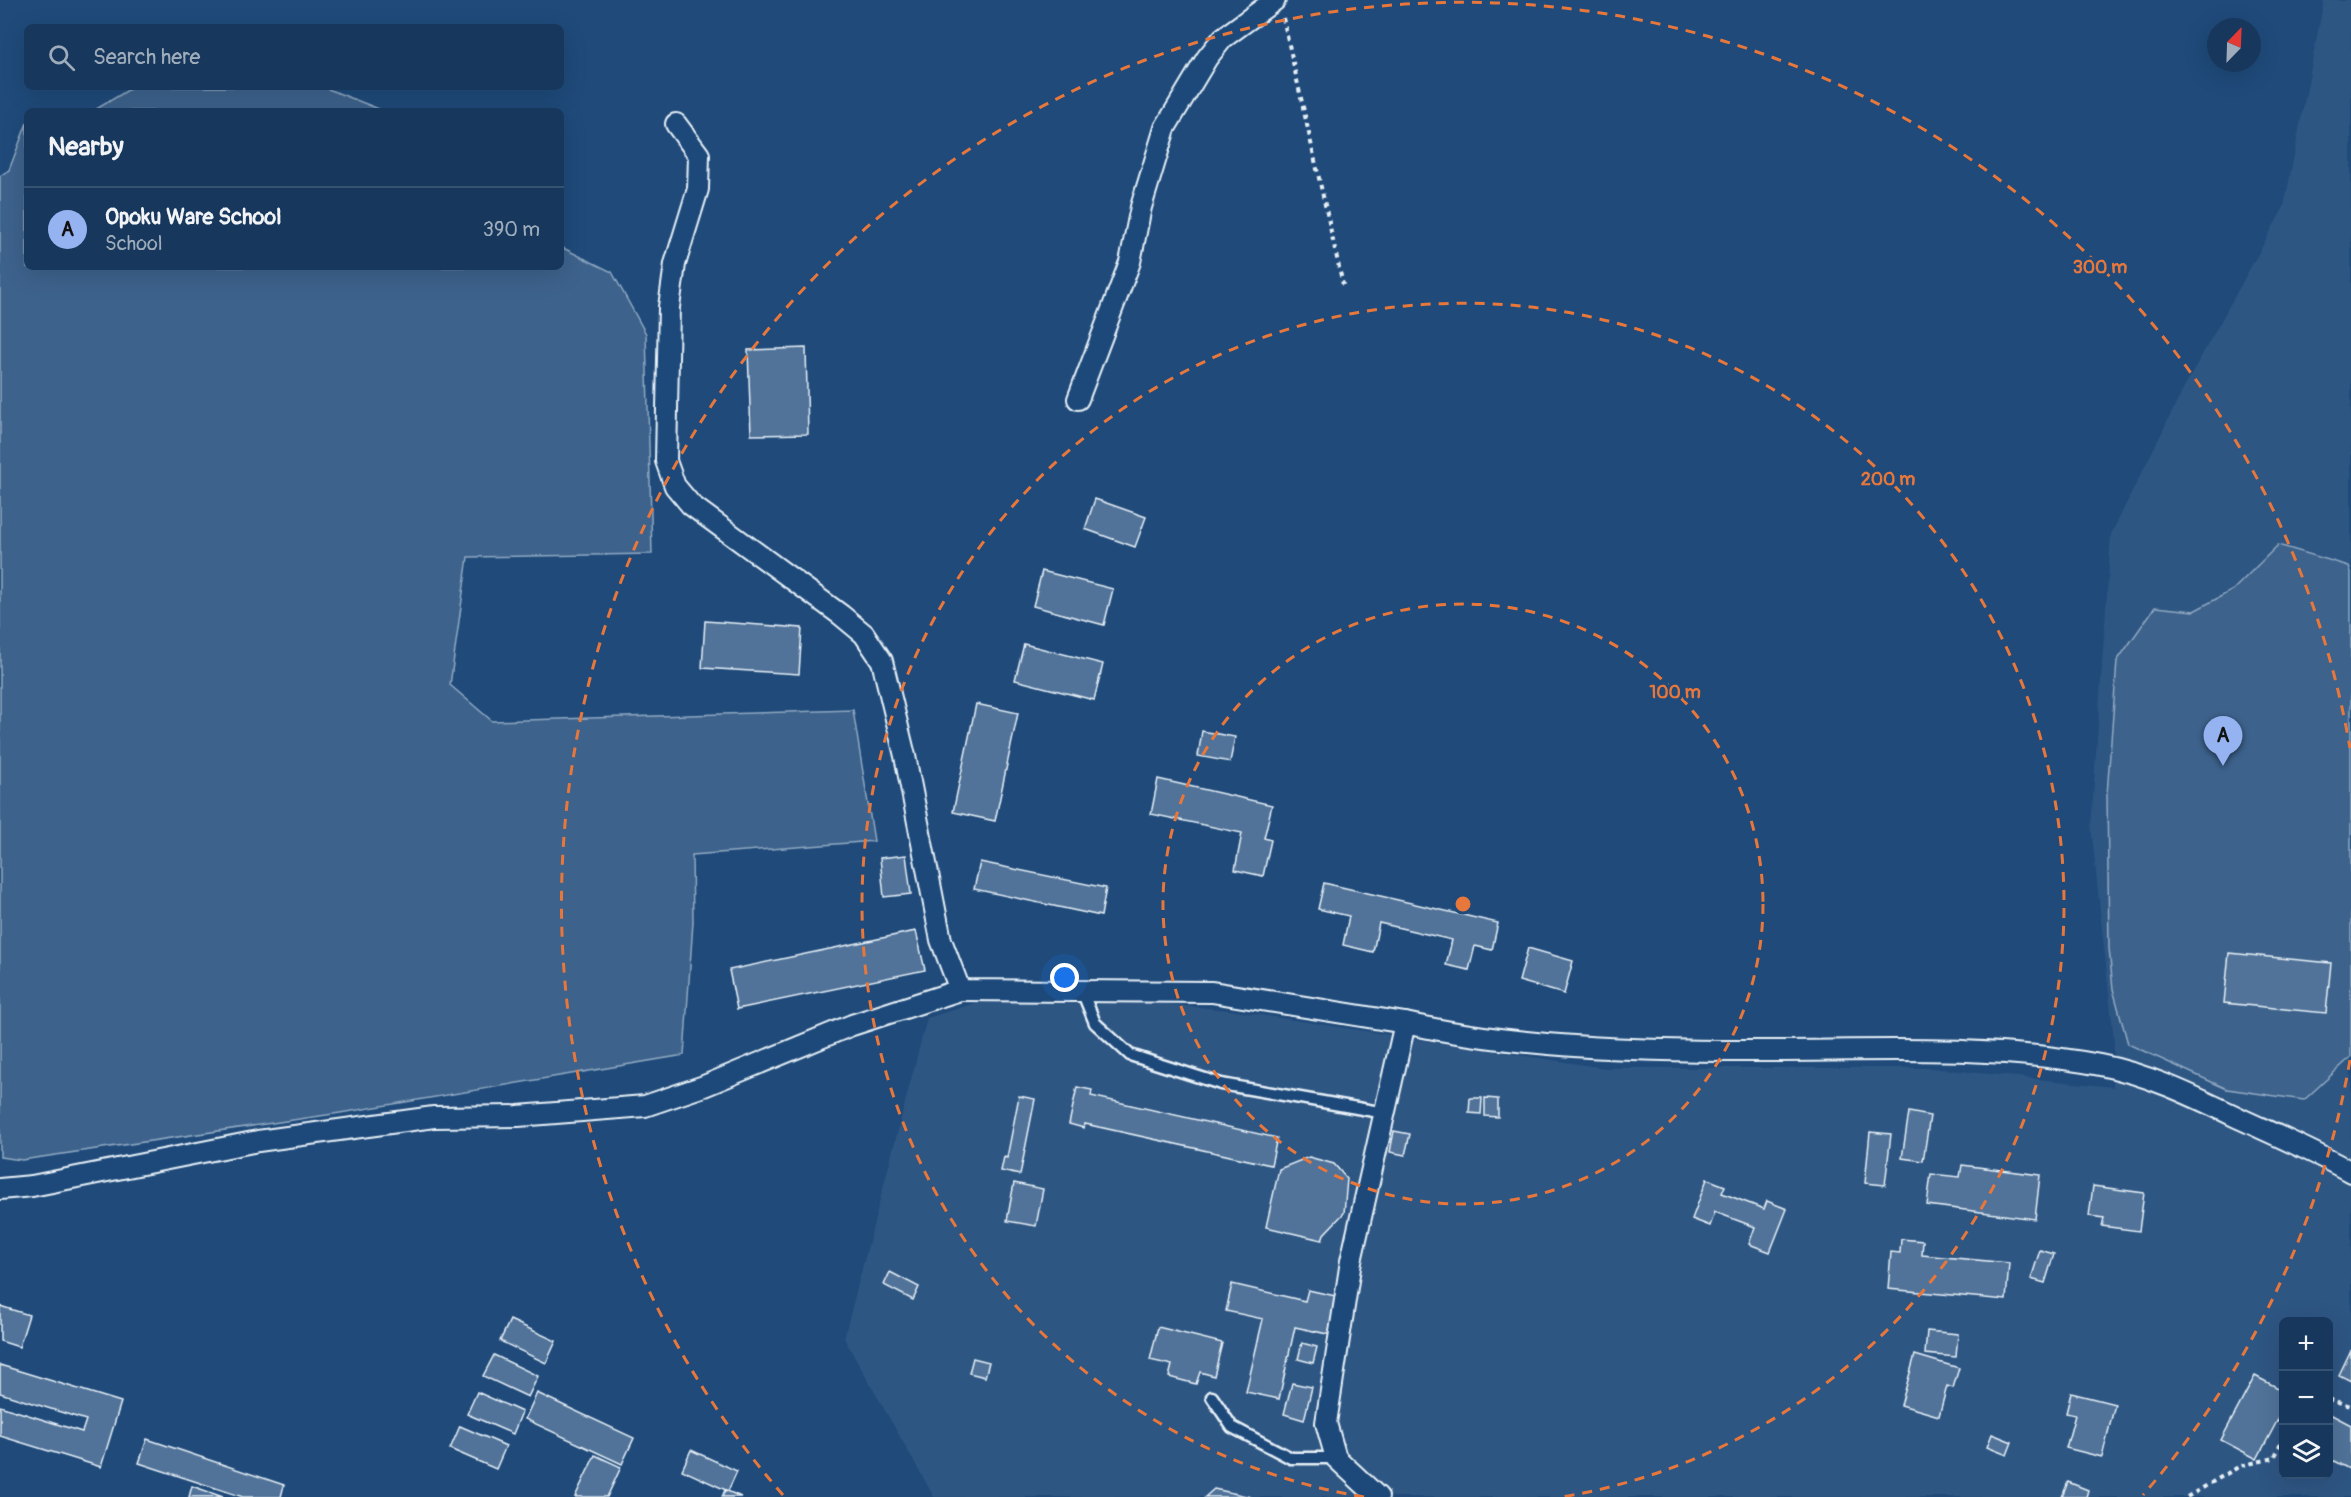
<!DOCTYPE html>
<meta charset="utf-8">
<style>
body{margin:0;font-family:Pangolin,sans-serif;background:#203f62;color:#f1f3f6}
.controls{position:absolute;right:18px;bottom:18px;display:grid;overflow:hidden;border-radius:9px;box-shadow:0 6px 24px #0002}
.controls button{width:54px;height:54px;display:grid;place-items:center;padding:0;border:0;border-bottom:2px solid #365272;background:#17385c;color:#f1f3f6;font:30px sans-serif}
.compass{position:absolute;left:2207px;top:18px;width:54px;height:54px;border-radius:50%;background:#17385c;box-shadow:0 6px 24px #0002;rotate:23deg}
.you{position:absolute;left:1065px;top:978px;width:21px;height:21px;margin:-15px;border:4px solid #fff;border-radius:50%;background:#1a73e8;box-shadow:0 0 0 9px #1a73e833}
.badge{display:grid;place-items:center;width:39px;height:39px;border-radius:50%;background:#95b2f1;color:#111;font-size:20px;font-weight:700}
.pin{position:absolute;translate:-50% -50px;filter:drop-shadow(0 2px 3px #0008)}
.pin::after{content:'';position:absolute;top:32px;width:21px;height:18px;background:inherit;clip-path:polygon(0 0,100% 0,50% 100%)}
.list{margin:0;padding:0;list-style:none}
h2{display:flex;justify-content:space-between;align-items:center;height:78px;margin:0;padding:0 24px;font-size:26px}
h2 small{font-size:20px;font-weight:400;color:#9eacbb}
.list li{display:grid;grid-template-columns:39px 1fr auto;gap:18px;align-items:center;box-sizing:border-box;height:84px;padding:0 24px;border-top:2px solid #365272}
.list b{display:block;font-size:22px;white-space:nowrap}
.list p{margin:0;font-size:20px;white-space:nowrap;color:#9eacbb}
.list em{font-size:20px;font-style:normal;color:#9eacbb}
.icon{flex:none;width:33px;height:33px;fill:none;stroke:currentColor;stroke-width:2;stroke-linecap:round;stroke-linejoin:round}
.map{position:relative;flex:none;width:2351px;height:1497px;overflow:hidden}
.search{position:absolute;background:#17385c;box-shadow:0 6px 24px #0002;left:24px;top:24px;width:540px;height:66px;display:flex;align-items:center;gap:15px;box-sizing:border-box;padding:0 21px;border-radius:9px;color:#9eacbb;font-size:22px}
.panel{position:absolute;background:#17385c;box-shadow:0 6px 24px #0002;left:24px;top:108px;width:540px;height:162px;border-radius:9px}
.map>svg:first-child{display:block}
.built{fill:#2e5683;fill-rule:evenodd}
.green{fill:#3c628c;stroke:#92aac2;stroke-width:1.5}
.building{fill:#517399;stroke:#e8f1f8;stroke-width:1.5}
.lines{fill:none;stroke-linecap:round;stroke-linejoin:round}
.service-casing{stroke:#e8f1f8;stroke-width:15}
.minor-casing{stroke:#e8f1f8;stroke-width:24}
.path{stroke:#e8f1f8;stroke-width:4;stroke-dasharray:4.5 4.5;stroke-linecap:butt}
.service{stroke:#1f4a7a;stroke-width:10}
.minor{stroke:#1f4a7a;stroke-width:20}
.ring{fill:none;stroke:#e8773b;stroke-width:3;stroke-dasharray:10 8}
.centre{fill:#e8773b;stroke:#1f4a7a;stroke-width:3}
.ring-label{font-size:18px;text-anchor:middle;font-weight:bold;fill:#e8773b;stroke:#1f4a7a;stroke-width:6;stroke-linejoin:round;paint-order:stroke}
</style>
<div class="map">
<svg width="2351" height="1497" viewBox="0 0 2351 1497">
<rect width="100%" height="100%" fill="#1f4a7a"/>
<filter id="ink" filterUnits="userSpaceOnUse"><feTurbulence type="fractalNoise" baseFrequency=".0167" numOctaves="2"/><feDisplacementMap in="SourceGraphic" scale="12" xChannelSelector="R" yChannelSelector="G"/><feConvolveMatrix kernelMatrix="1 2 1 2 8 2 1 2 1" color-interpolation-filters="sRGB"/></filter>
<g filter="url(#ink)">
<!-- built -->
<path class="built" d="M2324 0H2351V1497H934L844 1338 927 1018 1018 990 1229 1010 1604 1068H1931L2113 1087 2114 1041 2091 826 2111 534 2187 382 2284 207ZM2284 1322H2328V1474H2284Z"/>
<!-- green -->
<g class="green">
<path d="M133 87H323L384 111H93Z"/>
<path d="M27 123V267H561V247L612 272 646 334 652 554 468 557 450 685 492 721 853 710 874 841 692 855 693 922 684 1055 340 1113 22 1160 0 1157V176L9 170Z"/>
<path d="M2278 545 2349 566 2351 572V1057L2304 1100 2227 1089 2128 1044 2113 989 2109 948 2107 794 2117 661 2155 607 2194 611 2233 590Z"/>
</g>
<!-- building -->
<g class="building">
<path d="M806 348 808 434 751 435 748 350Z"/>
<path d="M1095 499 1146 517 1135 547 1085 529Z"/>
<path d="M1042 571 1113 589 1104 625 1033 606Z"/>
<path d="M705 621 802 628 799 674 702 668Z"/>
<path d="M1024 644 1103 664 1094 700 1015 680Z"/>
<path d="M976 704 1018 713 995 821 953 812Z"/>
<path d="M1202 731 1235 737 1230 762 1198 756Z"/>
<path d="M1158 779 1272 805 1264 838 1271 840 1263 876 1235 870 1242 833 1151 814Z"/>
<path d="M906 855 911 894 884 897 880 858Z"/>
<path d="M980 862 1106 888 1101 916 974 889Z"/>
<path d="M1324 883 1498 923 1492 950 1475 946 1469 970 1446 965 1452 940 1379 923 1373 952 1343 945 1349 916 1318 909Z"/>
<path d="M916 931 925 970 737 1009 729 970Z"/>
<path d="M1528 948 1573 961 1564 994 1519 981Z"/>
<path d="M2229 953 2331 963 2326 1013 2224 1003Z"/>
<path d="M1077 1087 1092 1090 1091 1096 1277 1138 1271 1165 1085 1124 1084 1128 1069 1124Z"/>
<path d="M1019 1096 1035 1099 1020 1175 1001 1171 1004 1157 1007 1158Z"/>
<path d="M1470 1098H1482L1481 1114 1469 1113Z"/>
<path d="M1485 1098 1498 1099V1117L1485 1116Z"/>
<path d="M1909 1112 1930 1116 1923 1161 1902 1158Z"/>
<path d="M1394 1131 1410 1134 1405 1155 1390 1152Z"/>
<path d="M1870 1132 1891 1134 1885 1185 1865 1183Z"/>
<path d="M1309 1157 1334 1164 1347 1179 1344 1213 1324 1234 1322 1240 1266 1227 1279 1169Z"/>
<path d="M1962 1165 2040 1175 2035 1219 1927 1205 1931 1174 1960 1177Z"/>
<path d="M1707 1179 1725 1186 1722 1193 1764 1209 1767 1201 1787 1209 1770 1252 1749 1244 1755 1227 1715 1212 1710 1226 1692 1219Z"/>
<path d="M1014 1183 1043 1189 1036 1226 1007 1221Z"/>
<path d="M2093 1186 2144 1193 2139 1231 2102 1226 2104 1218 2089 1216Z"/>
<path d="M1901 1239 1923 1241 1922 1255 2009 1263 2006 1300 1888 1289 1891 1252 1900 1253Z"/>
<path d="M2040 1250 2054 1254 2045 1283 2031 1279Z"/>
<path d="M890 1272 919 1287 913 1300 884 1285Z"/>
<path d="M1232 1284 1305 1301 1308 1290 1340 1297 1332 1335 1295 1327 1279 1399 1246 1392 1263 1319 1226 1311Z"/>
<path d="M0 1306 29 1315 19 1347 0 1341Z"/>
<path d="M510 1320 556 1341 546 1363 500 1341Z"/>
<path d="M1158 1327 1222 1343 1214 1376 1200 1372 1196 1384 1169 1377 1172 1365 1150 1360Z"/>
<path d="M1927 1331 1958 1334 1956 1357 1925 1354Z"/>
<path d="M1302 1343 1317 1347 1313 1363 1298 1359Z"/>
<path d="M2351 1350V1381L2339 1375Z"/>
<path d="M494 1355 538 1376 528 1397 483 1376Z"/>
<path d="M1915 1355 1959 1368 1953 1388 1947 1386 1939 1416 1901 1405Z"/>
<path d="M973 1358 989 1362 985 1377 969 1373Z"/>
<path d="M0 1365 121 1402 101 1467 0 1436V1406L82 1432 86 1420 0 1393Z"/>
<path d="M2255 1376 2284 1391V1408L2257 1459 2221 1440Z"/>
<path d="M1292 1383 1312 1387 1304 1420 1284 1414Z"/>
<path d="M477 1392 522 1412 513 1434 467 1414Z"/>
<path d="M537 1393 634 1438 622 1464 525 1419Z"/>
<path d="M2071 1393 2115 1404 2102 1457 2066 1448 2075 1415 2066 1413Z"/>
<path d="M2328 1413 2351 1425V1470L2328 1458Z"/>
<path d="M460 1426 506 1446 496 1469 450 1449Z"/>
<path d="M1992 1434 2012 1442 2007 1455 1987 1447Z"/>
<path d="M147 1439 284 1485 281 1497H243L139 1463Z"/>
<path d="M691 1450 737 1471 728 1491 682 1470Z"/>
<path d="M595 1455 621 1467 607 1497H575Z"/>
<path d="M2068 1482 2088 1490 2086 1497H2062Z"/>
<path d="M192 1486 223 1497H189Z"/>
<path d="M1214 1489 1251 1497H1205Z"/>
<path d="M725 1490 741 1497H722Z"/>
</g>
<g class="lines">
<defs>
<g id="service">
<path d="M1082 991 1095 1023 1130 1055 1221 1084 1385 1113"/>
<path d="M1212 1397 1232 1427 1291 1458H1336"/>
</g>
<g id="minor">
<path d="M676 124 699 155 698 189 675 264 669 307 666 461 675 486 691 505 841 615 864 634 882 661 905 756 941 940 960 990 1212 992 1405 1023"/>
<path d="M1078 399 1130 262 1141 207 1165 128 1207 58 1223 38 1275 0"/>
<path d="M0 1189 32 1186 258 1141 434 1117 518 1116 645 1106 704 1086 852 1025 960 990"/>
<path d="M1378 1497 1336 1458 1326 1423 1351 1261 1405 1023C1512 1047 1635 1051 1745 1051 1863 1052 1983 1043 2100 1065 2151 1075 2195 1097 2241 1119 2278 1136 2315 1152 2351 1172"/>
</g>
</defs>
<!-- service casing -->
<use href="#service" class="service-casing"/>
<!-- minor casing -->
<use href="#minor" class="minor-casing"/>
<!-- path -->
<g class="path">
<path d="M1283 18 1343 285"/>
<path d="M2328 1399 2351 1406"/>
<path d="M2187 1497 2240 1466 2274 1458 2284 1437"/>
</g>
<!-- service -->
<use href="#service" class="service"/>
<!-- minor -->
<use href="#minor" class="minor"/>
</g>
</g>
<!-- distance rings -->
<g class="ring">
<circle cx="1463" cy="904" r="300"/>
<path d="M1364 1497A601 601 0 1 1 1562 1497"/>
<path d="M2350 1060A901 901 0 0 1 2143 1495M783 1495A901 901 0 1 1 2350 748"/>
</g>
<circle cx="1463" cy="904" r="9" class="centre"/>
<g class="ring-label">
<text x="2100" y="273">300 m</text>
<text x="1888" y="485">200 m</text>
<text x="1675" y="698">100 m</text>
</g>
</svg>
<div class="controls">
<button>+</button>
<button>−</button>
<button><svg class="icon" aria-label="layers" viewBox="0 0 24 24"><path d="M12 4l9 5-9 5-9-5zM3 14l9 5 9-5"/></svg></button>
</div>
<svg class="compass" viewBox="-18 -18 36 36"><path d="M0-13l5 13h-10z" fill="#e53935"/><path d="M0 13l5-13h-10z" fill="#9eacbb"/></svg>
<div class="you"></div>
<div class="pin badge" style="left:2223px;top:766px">A</div>
<div class="search"><svg class="icon" aria-label="search" viewBox="0 0 24 24"><circle cx="10" cy="10" r="6"/><path d="M15 15l6 6"/></svg>Search here</div>
<section class="panel">
<h2>Nearby<small></small></h2>
<ul class="list">
<li><span class="badge">A</span><div><b>Opoku Ware School</b><p>School</p></div><em>390 m</em></li>
</ul>
</section>
</div>
